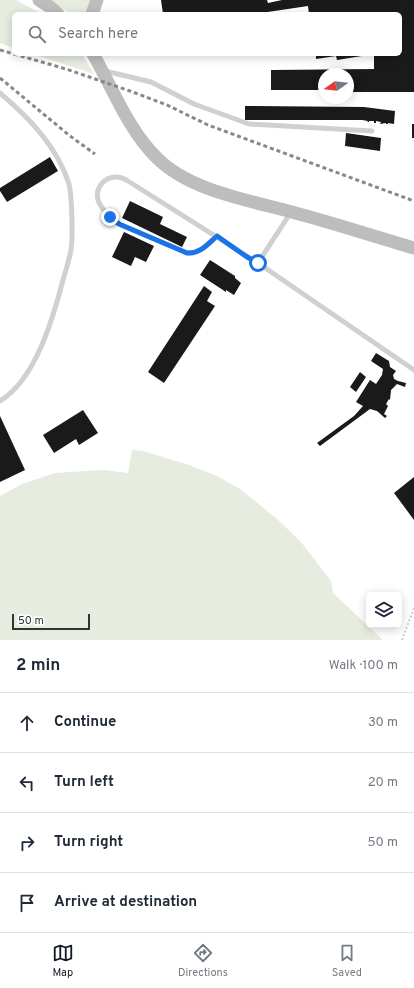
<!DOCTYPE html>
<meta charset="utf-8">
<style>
body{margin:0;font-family:Overpass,sans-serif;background:#f2f2f3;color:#1f2937}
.controls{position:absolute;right:12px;bottom:12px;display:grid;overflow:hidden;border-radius:6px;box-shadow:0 2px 10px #0003}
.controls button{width:36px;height:36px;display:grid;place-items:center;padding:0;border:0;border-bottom:1px solid #e0e1e3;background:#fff;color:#1f2937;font:20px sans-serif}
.compass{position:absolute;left:318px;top:68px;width:36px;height:36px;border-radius:50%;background:#fff;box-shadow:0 2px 10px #0003;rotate:255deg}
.scale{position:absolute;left:12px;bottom:10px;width:78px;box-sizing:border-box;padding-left:4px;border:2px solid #333;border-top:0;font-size:11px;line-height:14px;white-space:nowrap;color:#333;-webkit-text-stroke:3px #fff;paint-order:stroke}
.stop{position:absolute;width:12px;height:12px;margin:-9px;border:3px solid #1a73e8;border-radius:50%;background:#fff}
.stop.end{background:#1a73e8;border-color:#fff;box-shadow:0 1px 4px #0008}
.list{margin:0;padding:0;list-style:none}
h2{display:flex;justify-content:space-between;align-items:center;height:52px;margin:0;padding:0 16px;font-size:17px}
h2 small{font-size:13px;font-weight:400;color:#747a83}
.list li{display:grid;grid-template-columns:26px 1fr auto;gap:12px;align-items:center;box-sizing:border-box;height:60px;padding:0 16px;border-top:1px solid #e0e1e3}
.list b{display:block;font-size:15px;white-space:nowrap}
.list em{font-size:13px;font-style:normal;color:#747a83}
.icon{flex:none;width:22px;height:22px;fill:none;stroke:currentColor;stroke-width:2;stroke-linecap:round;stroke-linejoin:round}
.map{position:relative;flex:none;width:414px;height:640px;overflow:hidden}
.search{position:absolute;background:#fff;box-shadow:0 2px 10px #0003;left:12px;right:12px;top:12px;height:44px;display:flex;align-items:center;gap:10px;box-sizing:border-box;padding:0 14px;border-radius:6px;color:#747a83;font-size:15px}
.sheet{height:292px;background:#fff}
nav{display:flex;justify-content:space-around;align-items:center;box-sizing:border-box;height:56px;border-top:1px solid #e0e1e3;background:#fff;font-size:11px;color:#747a83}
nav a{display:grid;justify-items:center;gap:2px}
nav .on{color:#111827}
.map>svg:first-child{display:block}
.green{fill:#e6ecdf}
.building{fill:#1a1a1a}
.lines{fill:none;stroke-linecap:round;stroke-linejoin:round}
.path{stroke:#cdcdcd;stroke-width:2;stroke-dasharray:2 2;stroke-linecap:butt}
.lane{stroke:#d0d0d0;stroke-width:5}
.secondary{stroke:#bdbdbd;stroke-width:13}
.rail{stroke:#888;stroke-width:3;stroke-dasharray:4 3;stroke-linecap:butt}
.route{stroke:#1a73e8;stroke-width:5}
</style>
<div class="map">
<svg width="414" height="640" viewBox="0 0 414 640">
<rect width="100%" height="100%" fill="#fff"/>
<!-- green -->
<g class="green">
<path d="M0 0H16L42 14H14V48L0 43Z"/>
<path d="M49 0H92L85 14H71Z"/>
<path d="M33 54H82L94 74Z"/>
<path d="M132 450 143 451 189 465 217 476 240 489 276 518 301 542 331 581 333 593 383 640H0V496L22 484 55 473 103 470 128 473Z"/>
</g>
<!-- building -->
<g class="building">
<path d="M161 0H267L268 3 282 0H414V92H348V74H324V90H271V70L374 69V54H400V14H309L308 6 254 14H163Z"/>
<path d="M316 54H368V55L337 60 336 56 316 59Z"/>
<path d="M245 106 364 107 395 111 394 124 388 123V124H386V123L380 124 381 122 376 121V123H374V121H369V122H367L368 121 362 120H245Z"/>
<rect x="412" y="124" width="2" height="14"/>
<path d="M346 133 381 138 380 151 345 146Z"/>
<path d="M50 157 58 171 7 202 0 191V188Z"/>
<path d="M130 201 163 217 160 224 187 237 182 247 122 218Z"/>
<path d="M124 232 154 246 146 262 135 257 131 266 112 257Z"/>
<path d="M210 260 235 276V278L241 283 234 295 226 290V292L200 275Z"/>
<path d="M204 286 212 292 207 301 215 306 164 383 148 372Z"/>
<path d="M376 353 389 361 390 367 396 371 393 375 394 379 398 381 406 383 405 387 397 384 391 390 390 400 389 399 386 404 388 406 384 414 387 416 385 418 377 411 370 409 320 446 317 443 354 416 363 406 356 402 370 380 376 384 382 375 383 369 371 361Z"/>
<path d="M360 372 366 377 356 392 350 387Z"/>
<path d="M83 410 98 433 79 445 76 439 54 453 43 435Z"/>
<path d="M0 416 25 470 0 482Z"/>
<path d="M414 477V520L394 493Z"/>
</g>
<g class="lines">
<!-- path -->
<path class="path" d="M402 640 414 608"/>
<!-- lane -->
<g class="lane">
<path d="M105 71 151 82 194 104 249 124 372 131"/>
<path d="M0 93C29 118 57 146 69 184 72 196 73 237 71 250 69 260 66 270 63 280 53 318 36 379 0 401"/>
<path d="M217 236C208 244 200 254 187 253L119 224C111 218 101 210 98 200 95 188 104 177 116 177 121 177 125 179 128 181L258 263 414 370"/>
<path d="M258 263 291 212"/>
</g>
<!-- secondary -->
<g class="secondary">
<path d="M39 0 50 7 58 14"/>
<path d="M92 14 97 0"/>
<path d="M93 54C112 87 129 131 156 157 189 191 249 200 292 212 333 223 373 236 414 248"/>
</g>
<!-- rail -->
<g class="rail">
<path d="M0 50 14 54"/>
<path d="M14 54 66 69 130 91 167 105 208 125 414 201"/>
<path d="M0 78 70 136 95 154"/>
</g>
</g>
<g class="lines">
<!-- route -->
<path class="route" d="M110 217 119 224 187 253C200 254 208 244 217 236L247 257 258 263"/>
</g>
</svg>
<div class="controls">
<button><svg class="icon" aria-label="layers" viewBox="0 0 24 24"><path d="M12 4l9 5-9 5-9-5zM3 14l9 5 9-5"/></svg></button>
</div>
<svg class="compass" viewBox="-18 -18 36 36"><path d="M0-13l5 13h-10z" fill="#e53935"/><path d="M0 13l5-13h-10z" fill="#747a83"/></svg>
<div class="scale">50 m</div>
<div class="stop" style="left:258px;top:263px"></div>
<div class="stop end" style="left:110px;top:217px"></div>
<div class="search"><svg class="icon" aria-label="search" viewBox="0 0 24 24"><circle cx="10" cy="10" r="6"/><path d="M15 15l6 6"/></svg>Search here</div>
</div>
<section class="sheet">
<h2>2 min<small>Walk · 100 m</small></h2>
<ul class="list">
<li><svg class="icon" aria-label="ahead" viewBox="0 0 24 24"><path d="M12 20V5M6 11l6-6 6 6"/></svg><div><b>Continue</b></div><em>30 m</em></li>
<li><svg class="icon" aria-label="left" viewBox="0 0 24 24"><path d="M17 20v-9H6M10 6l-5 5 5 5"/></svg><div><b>Turn left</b></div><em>20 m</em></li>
<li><svg class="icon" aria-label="right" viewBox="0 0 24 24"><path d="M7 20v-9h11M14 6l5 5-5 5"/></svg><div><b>Turn right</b></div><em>50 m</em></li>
<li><svg class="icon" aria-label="arrive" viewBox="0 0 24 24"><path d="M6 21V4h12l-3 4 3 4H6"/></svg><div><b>Arrive at destination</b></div></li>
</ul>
</section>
<nav>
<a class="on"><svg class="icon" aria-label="map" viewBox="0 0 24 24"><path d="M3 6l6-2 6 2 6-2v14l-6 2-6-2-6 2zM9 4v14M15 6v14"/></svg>Map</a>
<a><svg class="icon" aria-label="directions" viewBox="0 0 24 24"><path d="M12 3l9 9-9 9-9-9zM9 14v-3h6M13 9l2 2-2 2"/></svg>Directions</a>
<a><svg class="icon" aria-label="saved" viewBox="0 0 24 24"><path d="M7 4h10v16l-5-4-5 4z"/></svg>Saved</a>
</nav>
